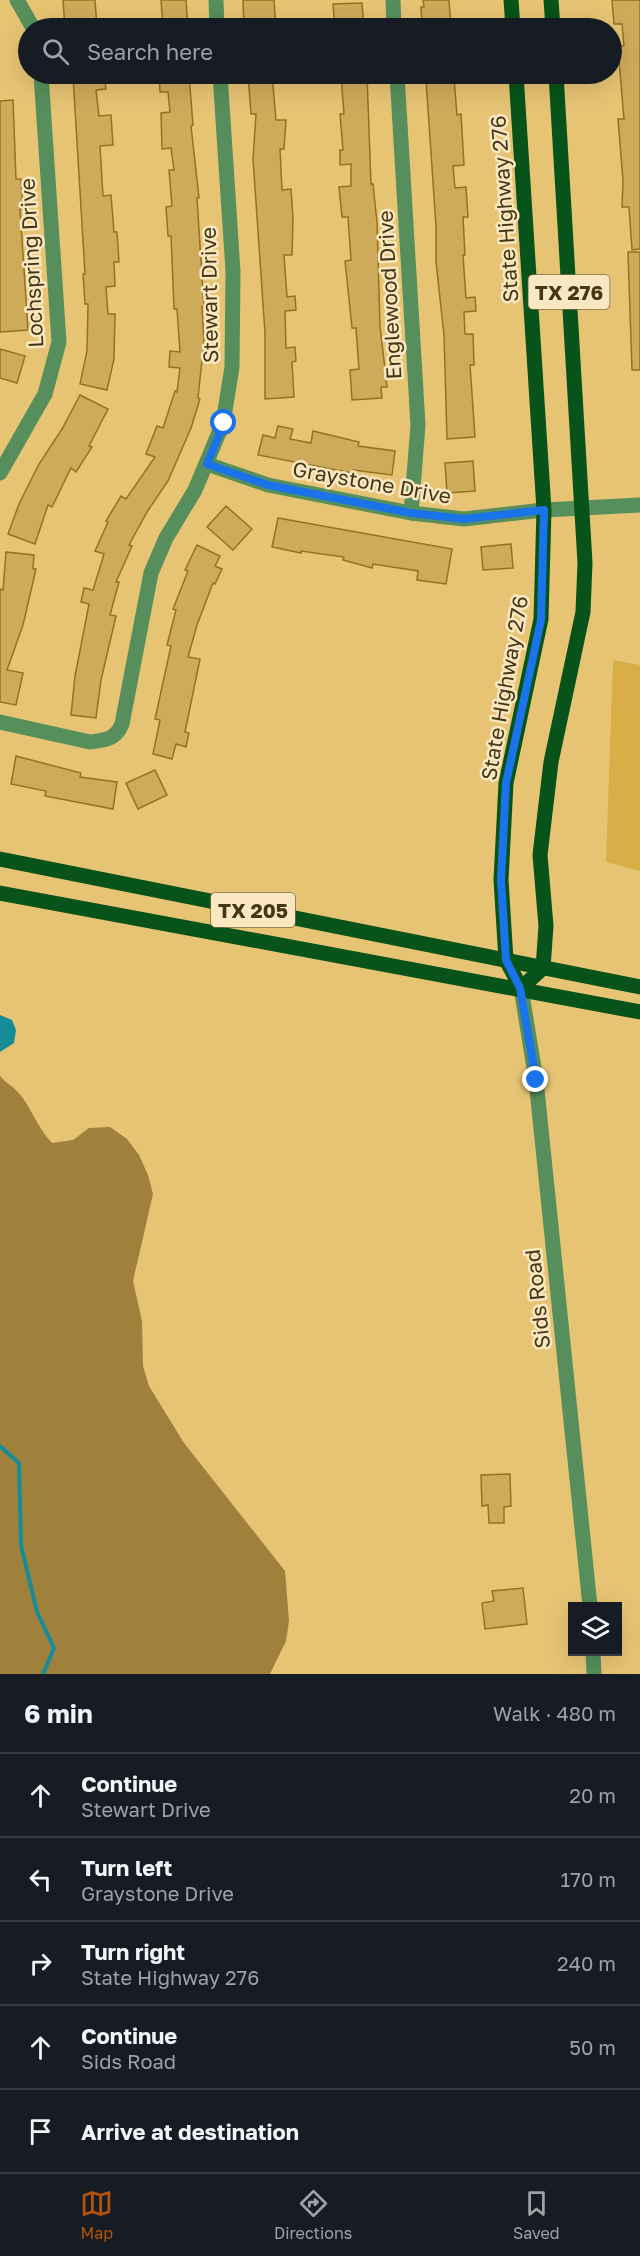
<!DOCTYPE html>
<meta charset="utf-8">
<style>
body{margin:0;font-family:"Golos Text",sans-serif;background:#242831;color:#f1f3f6}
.controls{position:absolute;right:18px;bottom:18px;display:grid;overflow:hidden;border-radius:0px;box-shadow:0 6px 24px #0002}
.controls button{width:54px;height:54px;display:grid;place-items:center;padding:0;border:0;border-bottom:2px solid #363941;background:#171b24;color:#f1f3f6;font:30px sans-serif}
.stop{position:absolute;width:18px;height:18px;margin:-14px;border:4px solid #1a73e8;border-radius:50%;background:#fff}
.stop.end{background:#1a73e8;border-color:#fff;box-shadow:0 2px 6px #0008}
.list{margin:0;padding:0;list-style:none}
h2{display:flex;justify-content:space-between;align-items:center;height:78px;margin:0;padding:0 24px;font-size:26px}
h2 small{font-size:20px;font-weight:400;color:#9ea1a6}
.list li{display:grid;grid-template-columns:39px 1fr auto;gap:18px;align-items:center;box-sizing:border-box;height:84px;padding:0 24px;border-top:2px solid #363941}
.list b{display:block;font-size:22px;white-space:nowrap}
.list p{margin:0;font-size:20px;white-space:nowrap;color:#9ea1a6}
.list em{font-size:20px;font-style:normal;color:#9ea1a6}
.icon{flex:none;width:33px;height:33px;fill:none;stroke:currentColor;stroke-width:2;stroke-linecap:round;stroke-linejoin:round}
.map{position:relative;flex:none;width:640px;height:1674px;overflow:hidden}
.search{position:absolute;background:#171b24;box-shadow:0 6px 24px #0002;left:18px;right:18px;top:18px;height:66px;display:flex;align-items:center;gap:15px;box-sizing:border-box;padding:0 21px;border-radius:33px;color:#9ea1a6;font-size:22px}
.sheet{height:498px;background:#171b24}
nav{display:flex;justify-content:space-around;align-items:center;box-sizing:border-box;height:84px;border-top:2px solid #363941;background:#171b24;font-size:16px;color:#9ea1a6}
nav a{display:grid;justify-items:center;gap:3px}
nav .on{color:#b45309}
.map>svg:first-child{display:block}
.green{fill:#d8ae47}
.forest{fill:#9f813b}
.water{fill:#158c98}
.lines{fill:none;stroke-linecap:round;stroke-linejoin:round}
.stream{stroke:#158c98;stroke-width:4}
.building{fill:#ceab5b;stroke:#94731c;stroke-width:1.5}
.minor{stroke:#568f5b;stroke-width:15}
.major{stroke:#07531a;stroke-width:15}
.route{stroke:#1a73e8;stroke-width:8}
.labels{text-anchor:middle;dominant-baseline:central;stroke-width:5;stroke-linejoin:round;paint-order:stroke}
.shield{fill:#f9e7c1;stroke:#7b6c49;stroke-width:1.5}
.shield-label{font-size:20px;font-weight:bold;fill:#453715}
.street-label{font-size:21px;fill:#453715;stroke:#f9e7c1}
</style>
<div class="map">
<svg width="640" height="1674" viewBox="0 0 640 1674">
<rect width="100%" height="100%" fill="#e7c474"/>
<!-- green -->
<path class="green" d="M613 660 640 665V871L606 862Z"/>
<!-- forest -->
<path class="forest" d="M0 1076C5 1082 12 1086 18 1092 32 1108 36 1126 52 1143L73 1140 89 1128 110 1127 127 1139 139 1155 148 1175 153 1194 133 1281 142 1321 143 1366 149 1386 184 1443 285 1571 289 1621 286 1641 270 1674H0Z"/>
<!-- water -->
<path class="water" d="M0 1015 12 1020 16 1030 14 1043 0 1052Z"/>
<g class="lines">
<!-- stream -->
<path class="stream" d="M0 1446 19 1463 21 1545 37 1612 54 1648 43 1674"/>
</g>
<!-- building -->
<g class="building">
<path d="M63 0H95L97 27 65 28Z"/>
<path d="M161 0H186L188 28H163Z"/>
<path d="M243 0H274L276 28H244Z"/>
<path d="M423 0H449L451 28H422L421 7H424Z"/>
<path d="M612 0H640V249L632 250 629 207H622L623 181 618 119H624L619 61H614L613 46H624L622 24H614Z"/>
<path d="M362 3 364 28H335L333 4Z"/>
<path d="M104 74 106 89 96 90 99 116 111 115 113 145 100 146 103 196 111 195 114 232H117L119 262H114L115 286 106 287 108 314H115L114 359 107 390 80 384 87 351 88 304H85L83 274H85L73 76Z"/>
<path d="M159 74H189L193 125 191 126 199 198H197L204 307H202L204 341 198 398 200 399 191 428 168 481 147 512 129 545 132 546 116 582H119L110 615 116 616 101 680 96 718 71 715 75 676 89 604 81 602 84 588 93 590 104 554 95 551 108 522 106 521 121 496 126 499 155 457 146 454 157 426 163 428 175 391 177 392 180 368 169 367 170 351 180 352 177 309H174L171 236H168L166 207 172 206 169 170H174L171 148 162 149 161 113 170 112 168 92H160Z"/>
<path d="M248 74H272L276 120H286L284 149H280L282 190 291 189 293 219 292 255H284L287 297 295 296 296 310 285 311 286 348 295 347 296 361 292 362 294 397 265 399V333L253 159 256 114H251Z"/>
<path d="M367 75 371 184H373L377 222 380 326 387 387H381L382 398 352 400 350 370 359 369 356 328H352L345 261 351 260 348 217H342L339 187 351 186V164L340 165V150H343L340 114H344L341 76Z"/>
<path d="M454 78 457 115 461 114 464 165 453 166 455 188 466 187 468 217H463L465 255H463L466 298 475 297 476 311 464 312 465 334H473L474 365H470L475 437 447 439 444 335 436 262V226L426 80Z"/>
<path d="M13 100 16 179H21L23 209H20L28 330 0 332V101Z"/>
<path d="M628 252H640V370H632Z"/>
<path d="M0 349 25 356 17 383 0 378Z"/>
<path d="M80 395 108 409 89 446 92 447 76 472 71 468 52 507 48 505 35 544 8 534 19 504 39 464 62 429Z"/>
<path d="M278 426 293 429 290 439 311 443 313 431 359 442 358 446 395 451 392 475 353 470 352 473 258 455 263 435 275 438Z"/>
<path d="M473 461 475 491 447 493 445 463Z"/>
<path d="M226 506 252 529 233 550 207 527Z"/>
<path d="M278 518 452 549 446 584 417 580 418 571 373 564 372 568 343 560 344 557 301 551V553L272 547Z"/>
<path d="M511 544 513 568 483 570 481 547Z"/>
<path d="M197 545 220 556 215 566 222 569 215 584 213 583 197 625 188 657 200 659 185 732 189 733 186 747 176 744 172 759 153 754 160 720 155 719 171 646 167 645 176 610 173 609 188 571 185 570Z"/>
<path d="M6 552 34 555 33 569H36L23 625 7 670 23 673 16 705 0 702V589L3 590Z"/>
<path d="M16 756 81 773 80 777 117 782 113 809 45 796 46 791 11 784Z"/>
<path d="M155 770 167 795 138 809 126 783Z"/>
<path d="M510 1474 511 1506 504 1507V1523H489L488 1505 482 1506 481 1475Z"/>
<path d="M523 1588 527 1624 485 1629 482 1603 494 1601 492 1591Z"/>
</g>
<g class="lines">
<!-- minor -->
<g class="minor">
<path d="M17 0 33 28"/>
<path d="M216 0 217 28"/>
<path d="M393 0 394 28"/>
<path d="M397 74 418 425 411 513"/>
<path d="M207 464 268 485 411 513 464 519 544 510 640 505"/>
<path d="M0 473 45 394 59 342 41 74"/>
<path d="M0 722 90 742C106 740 116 739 122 724L151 573 166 538 195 490 223 423 232 367 233 271 220 74"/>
<path d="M521 988 536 1080 590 1606"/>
<path d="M593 1652 594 1674"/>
</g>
<!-- major -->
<g class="major">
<path d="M511 0 513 28"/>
<path d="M551 0 553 28"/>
<path d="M516 74 544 510 541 619 506 783 501 880 506 960 521 988"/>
<path d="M0 859 640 987"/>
<path d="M0 893 640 1012"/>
<path d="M521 988 543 968 546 926 540 855 551 762 583 612 585 563 556 74"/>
</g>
</g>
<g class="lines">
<!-- route -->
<path class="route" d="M224 423 207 464 268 485 411 513 464 519 544 510 541 620 506 783 501 880 506 960 520 988 536 1080"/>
</g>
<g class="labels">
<!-- shield labels -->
<g class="shield">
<rect x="528.5" y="275" width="81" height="34" rx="4.5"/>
<rect x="211" y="893" width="84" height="34" rx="4.5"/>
</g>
<g class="shield-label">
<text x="569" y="292">TX 276</text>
<text x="253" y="910">TX 205</text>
</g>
<!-- street labels -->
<g class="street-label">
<text transform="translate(504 209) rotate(-94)">State Highway 276</text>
<text transform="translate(31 263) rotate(-93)">Lochspring Drive</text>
<text transform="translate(209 295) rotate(-91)">Stewart Drive</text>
<text transform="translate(389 295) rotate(-93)">Englewood Drive</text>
<text transform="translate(372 482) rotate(10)">Graystone Drive</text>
<text transform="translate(504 688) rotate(-80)">State Highway 276</text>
<text transform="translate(537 1299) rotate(-96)">Sids Road</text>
</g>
</g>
</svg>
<div class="controls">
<button><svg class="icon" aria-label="layers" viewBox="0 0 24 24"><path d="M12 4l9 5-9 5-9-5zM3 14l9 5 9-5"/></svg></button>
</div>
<div class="stop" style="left:224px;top:423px"></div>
<div class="stop end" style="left:536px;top:1080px"></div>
<div class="search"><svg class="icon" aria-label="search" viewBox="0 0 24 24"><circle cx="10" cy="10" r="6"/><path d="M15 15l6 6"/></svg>Search here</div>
</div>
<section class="sheet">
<h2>6 min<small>Walk · 480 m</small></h2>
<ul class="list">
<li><svg class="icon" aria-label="ahead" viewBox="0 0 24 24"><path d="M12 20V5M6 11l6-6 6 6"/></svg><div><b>Continue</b><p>Stewart Drive</p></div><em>20 m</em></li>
<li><svg class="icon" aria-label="left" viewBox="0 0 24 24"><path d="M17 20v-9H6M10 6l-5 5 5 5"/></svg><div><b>Turn left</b><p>Graystone Drive</p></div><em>170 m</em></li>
<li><svg class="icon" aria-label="right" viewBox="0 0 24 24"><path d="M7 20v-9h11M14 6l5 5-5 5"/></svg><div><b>Turn right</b><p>State Highway 276</p></div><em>240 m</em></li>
<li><svg class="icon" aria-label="ahead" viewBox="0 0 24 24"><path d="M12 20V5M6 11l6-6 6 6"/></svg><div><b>Continue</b><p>Sids Road</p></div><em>50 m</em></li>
<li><svg class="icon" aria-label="arrive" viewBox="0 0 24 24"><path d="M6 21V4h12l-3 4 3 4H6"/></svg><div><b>Arrive at destination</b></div></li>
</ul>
</section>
<nav>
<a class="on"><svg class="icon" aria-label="map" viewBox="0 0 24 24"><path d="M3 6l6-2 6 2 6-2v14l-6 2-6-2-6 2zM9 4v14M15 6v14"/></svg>Map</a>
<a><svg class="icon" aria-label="directions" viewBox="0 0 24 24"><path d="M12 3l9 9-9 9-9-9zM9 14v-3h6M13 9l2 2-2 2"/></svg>Directions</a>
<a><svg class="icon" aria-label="saved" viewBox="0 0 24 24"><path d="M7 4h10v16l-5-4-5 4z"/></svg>Saved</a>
</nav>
